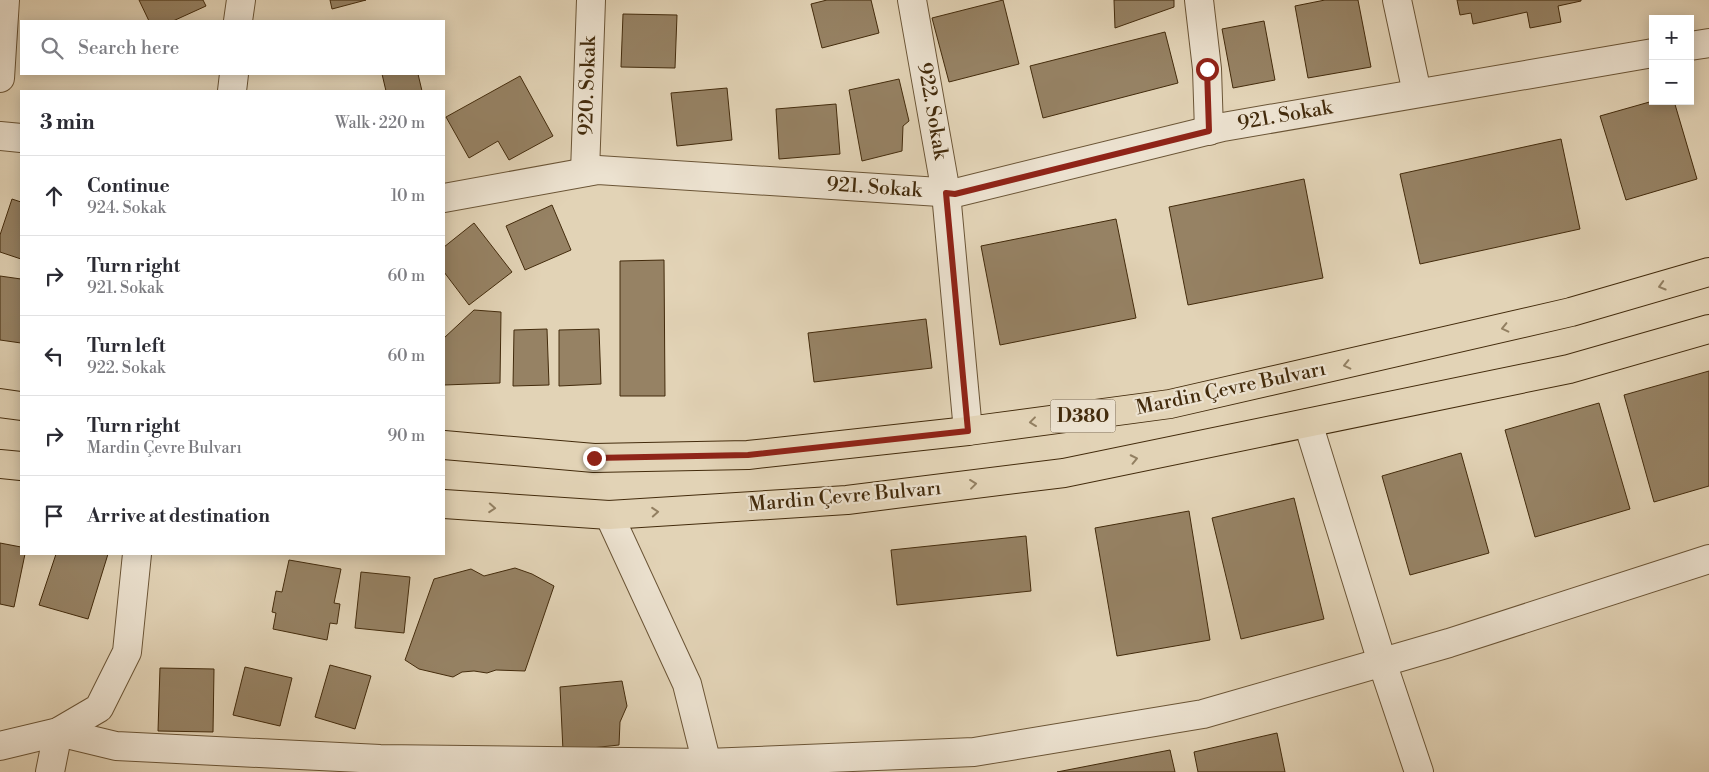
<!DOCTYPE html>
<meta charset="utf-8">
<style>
body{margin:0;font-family:"Libre Bodoni",serif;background:#f7f7f7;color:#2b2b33}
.controls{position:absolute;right:15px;top:15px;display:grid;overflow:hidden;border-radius:0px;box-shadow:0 2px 12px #0003}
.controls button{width:45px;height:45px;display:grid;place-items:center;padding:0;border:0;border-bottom:1px solid #e1e1e2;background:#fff;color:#2b2b33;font:25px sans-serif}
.stop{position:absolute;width:15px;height:15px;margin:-11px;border:4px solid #8f2418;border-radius:50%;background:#fff}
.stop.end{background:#8f2418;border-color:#fff;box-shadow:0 1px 5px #0008}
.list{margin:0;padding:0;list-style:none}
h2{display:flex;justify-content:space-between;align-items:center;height:65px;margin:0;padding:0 20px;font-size:21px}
h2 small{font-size:16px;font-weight:400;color:#7c7c81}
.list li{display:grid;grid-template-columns:32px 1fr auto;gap:15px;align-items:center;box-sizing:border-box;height:80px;padding:0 20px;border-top:1px solid #e1e1e2}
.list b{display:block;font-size:19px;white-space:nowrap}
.list p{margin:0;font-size:16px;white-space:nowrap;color:#7c7c81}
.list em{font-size:16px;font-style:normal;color:#7c7c81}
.icon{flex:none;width:28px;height:28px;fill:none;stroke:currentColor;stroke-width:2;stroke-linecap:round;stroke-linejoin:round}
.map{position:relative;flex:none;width:1709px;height:772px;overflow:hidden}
.search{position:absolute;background:#fff;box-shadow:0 2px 12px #0003;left:20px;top:20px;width:425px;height:55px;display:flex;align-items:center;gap:12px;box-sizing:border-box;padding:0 18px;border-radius:0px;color:#7c7c81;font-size:19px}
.panel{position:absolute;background:#fff;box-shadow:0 2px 12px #0003;left:20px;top:90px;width:425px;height:465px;border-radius:0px}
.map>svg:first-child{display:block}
.building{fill:#968264;stroke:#432b0c}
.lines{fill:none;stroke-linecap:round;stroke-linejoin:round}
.minor-casing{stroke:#6b5536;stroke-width:30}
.major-casing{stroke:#432b0c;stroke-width:30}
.minor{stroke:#ece2d0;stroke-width:28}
.major{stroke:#e2d3b6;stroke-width:28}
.oneway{stroke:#927f61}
.route{stroke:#8f2418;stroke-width:6}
.labels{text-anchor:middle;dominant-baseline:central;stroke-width:4.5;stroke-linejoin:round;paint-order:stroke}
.shield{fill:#ece2d0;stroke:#766247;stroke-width:1}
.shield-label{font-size:19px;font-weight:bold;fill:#432b0c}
.street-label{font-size:20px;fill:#432b0c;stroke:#ece2d0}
</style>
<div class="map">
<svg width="1709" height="772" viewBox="0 0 1709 772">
<rect width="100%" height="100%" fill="#e2d3b6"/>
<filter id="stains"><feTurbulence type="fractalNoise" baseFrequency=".004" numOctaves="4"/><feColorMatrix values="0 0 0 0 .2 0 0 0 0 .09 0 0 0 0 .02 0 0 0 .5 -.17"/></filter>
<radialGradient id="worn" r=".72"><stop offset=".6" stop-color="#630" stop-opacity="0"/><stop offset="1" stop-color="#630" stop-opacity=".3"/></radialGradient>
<!-- building -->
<g class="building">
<path d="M139 0H203L206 6 173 21H149Z"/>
<path d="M330 0H366L332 9Z"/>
<path d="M827 0H871L879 33 822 48 811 4Z"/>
<path d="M1003 0 1019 64 949 82 932 18Z"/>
<path d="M1114 0H1174V7L1115 28Z"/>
<path d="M1325 0H1358L1371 67 1308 78 1295 6Z"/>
<path d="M1457 0H1581V1L1558 6 1561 22 1530 28 1527 12 1473 24 1471 13 1460 15Z"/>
<path d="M623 14 677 15 675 68 621 67Z"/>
<path d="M1264 21 1275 80 1233 88 1222 29Z"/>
<path d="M1165 32 1178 83 1043 118 1030 66Z"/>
<path d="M382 74H418L422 91H386Z"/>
<path d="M520 76 553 136 509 160 498 141 469 158 446 117Z"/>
<path d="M899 79 909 121 903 126 902 151 862 161 849 90Z"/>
<path d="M727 88 732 140 677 146 671 93Z"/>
<path d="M1653 101H1674L1697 179 1626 200 1600 116Z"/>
<path d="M836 104 840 154 779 159 776 109Z"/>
<path d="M1561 139 1580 229 1420 264 1400 174Z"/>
<path d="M1304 179 1323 278 1188 305 1169 207Z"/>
<path d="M12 199 21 202V259L0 252V235Z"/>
<path d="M552 205 571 250 525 270 506 226Z"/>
<path d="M1116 219 1136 318 1000 345 981 246Z"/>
<path d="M474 223 512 272 469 305 444 272V247Z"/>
<path d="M664 260 665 396H620V261Z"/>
<path d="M0 276 21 279V343L0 340Z"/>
<path d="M474 310 501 312 500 383 444 385V338Z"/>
<path d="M926 319 932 368 814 382 808 333Z"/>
<path d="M547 329 549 385 513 386 514 330Z"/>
<path d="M599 329 601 384 559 386V330Z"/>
<path d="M1709 371V486L1654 502 1624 395Z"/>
<path d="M1599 403 1630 509 1535 537 1505 430Z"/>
<path d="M1461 453 1489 553 1410 575 1382 476Z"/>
<path d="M1294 498 1324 619 1241 639 1212 518Z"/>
<path d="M1189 511 1210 640 1117 656 1095 528Z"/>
<path d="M1026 536 1031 591 897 605 891 550Z"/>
<path d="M0 543 21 547V554H25L14 607 0 604Z"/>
<path d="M56 554H108L88 619 39 605Z"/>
<path d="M289 560 341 569 334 603 340 604 337 624 330 623 327 640 273 629 276 613 272 612 276 591 282 592Z"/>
<path d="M515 568 532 574 554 586 525 671 496 670 487 673 474 671 462 672 453 677 419 669 405 660 434 579 471 569 484 576Z"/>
<path d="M361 572 410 577 404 633 355 628Z"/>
<path d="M330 665 371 676 355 729 315 717Z"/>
<path d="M245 667 292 678 280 726 233 715Z"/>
<path d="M160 668 214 669 213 732 158 731Z"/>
<path d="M622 681 627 706 620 722 619 745 563 751 560 687Z"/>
<path d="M1277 733 1285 772H1198L1194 752Z"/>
<path d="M1170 750 1175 772H1057Z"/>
</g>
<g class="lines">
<defs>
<g id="minor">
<path d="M912 0 946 193 968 431"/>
<path d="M1199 0 1207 69 1209 131"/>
<path d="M1397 0 1417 93"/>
<path d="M238 21 241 0"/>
<path d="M1690 46 1709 43"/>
<path d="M0 78 5 0"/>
<path d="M232 91 234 74"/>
<path d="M0 136 21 138"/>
<path d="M585 172 591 0"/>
<path d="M444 198 598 170 955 193 1223 127 1653 53"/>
<path d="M1308 423 1382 662 1419 772"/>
<path d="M609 515 687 684 709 772"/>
<path d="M0 746 58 732 99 708 127 652 137 554"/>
<path d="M50 772 58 732 116 746 380 759 707 763 974 752 1203 714 1449 643 1709 559"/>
</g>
<g id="major">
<path d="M0 403 21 406"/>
<path d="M444 445 594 458 748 455 968 431 1170 404 1571 312 1709 272"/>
<path d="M0 464 21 466"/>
<path d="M444 504 609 515 847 500 1064 473 1569 369 1709 329"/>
</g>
</defs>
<!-- minor casing -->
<use href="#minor" class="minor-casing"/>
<!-- major casing -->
<use href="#major" class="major-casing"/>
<!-- minor -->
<use href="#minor" class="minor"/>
<!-- major -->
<use href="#major" class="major"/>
</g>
<!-- one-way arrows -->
<defs><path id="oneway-chevron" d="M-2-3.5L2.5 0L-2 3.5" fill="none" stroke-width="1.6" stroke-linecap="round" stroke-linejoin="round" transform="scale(1.25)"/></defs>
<g class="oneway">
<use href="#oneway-chevron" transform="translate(1662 286) rotate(164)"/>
<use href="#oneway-chevron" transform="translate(1505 328) rotate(167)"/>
<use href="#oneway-chevron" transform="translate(1347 365) rotate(167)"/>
<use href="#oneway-chevron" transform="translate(1033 422) rotate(173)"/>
<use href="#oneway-chevron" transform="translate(1134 459) rotate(-12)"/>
<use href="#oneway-chevron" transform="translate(973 484) rotate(-7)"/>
<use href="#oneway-chevron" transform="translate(492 508) rotate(4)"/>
<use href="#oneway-chevron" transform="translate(655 512) rotate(-4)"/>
</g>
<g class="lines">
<!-- route -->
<path class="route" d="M594 458 748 455 968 431 946 193 955 194 1209 131 1207 69"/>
</g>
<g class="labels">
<!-- shield labels -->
<rect class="shield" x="1050.5" y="399.5" width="65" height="33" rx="4"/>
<g class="shield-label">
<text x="1083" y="416">D380</text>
</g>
<!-- street labels -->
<g class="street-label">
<text transform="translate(588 86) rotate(-88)">920. Sokak</text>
<text transform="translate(932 111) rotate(80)">922. Sokak</text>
<text transform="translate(1285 116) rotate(-10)">921. Sokak</text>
<text transform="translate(874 188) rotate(4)">921. Sokak</text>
<text transform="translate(1231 389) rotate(-12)">Mardin Çevre Bulvarı</text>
<text transform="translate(845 497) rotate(-5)">Mardin Çevre Bulvarı</text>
</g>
</g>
<rect width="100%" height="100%" filter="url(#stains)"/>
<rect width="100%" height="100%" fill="url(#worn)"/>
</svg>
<div class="controls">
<button>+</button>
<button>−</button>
</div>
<div class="stop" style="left:1207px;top:69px"></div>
<div class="stop end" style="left:594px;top:458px"></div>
<div class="search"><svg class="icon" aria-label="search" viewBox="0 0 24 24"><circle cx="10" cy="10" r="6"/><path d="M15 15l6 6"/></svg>Search here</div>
<section class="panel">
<h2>3 min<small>Walk · 220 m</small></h2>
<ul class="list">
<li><svg class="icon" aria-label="ahead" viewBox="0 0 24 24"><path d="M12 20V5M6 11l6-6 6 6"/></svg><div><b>Continue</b><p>924. Sokak</p></div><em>10 m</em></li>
<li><svg class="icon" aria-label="right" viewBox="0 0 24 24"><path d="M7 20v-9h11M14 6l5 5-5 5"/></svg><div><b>Turn right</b><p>921. Sokak</p></div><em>60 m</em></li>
<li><svg class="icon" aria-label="left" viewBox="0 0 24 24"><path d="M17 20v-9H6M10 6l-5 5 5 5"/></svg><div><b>Turn left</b><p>922. Sokak</p></div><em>60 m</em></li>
<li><svg class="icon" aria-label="right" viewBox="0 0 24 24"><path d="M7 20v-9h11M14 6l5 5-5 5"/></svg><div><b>Turn right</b><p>Mardin Çevre Bulvarı</p></div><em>90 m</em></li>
<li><svg class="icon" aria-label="arrive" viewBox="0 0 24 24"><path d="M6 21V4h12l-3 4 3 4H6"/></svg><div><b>Arrive at destination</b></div></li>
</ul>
</section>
</div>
